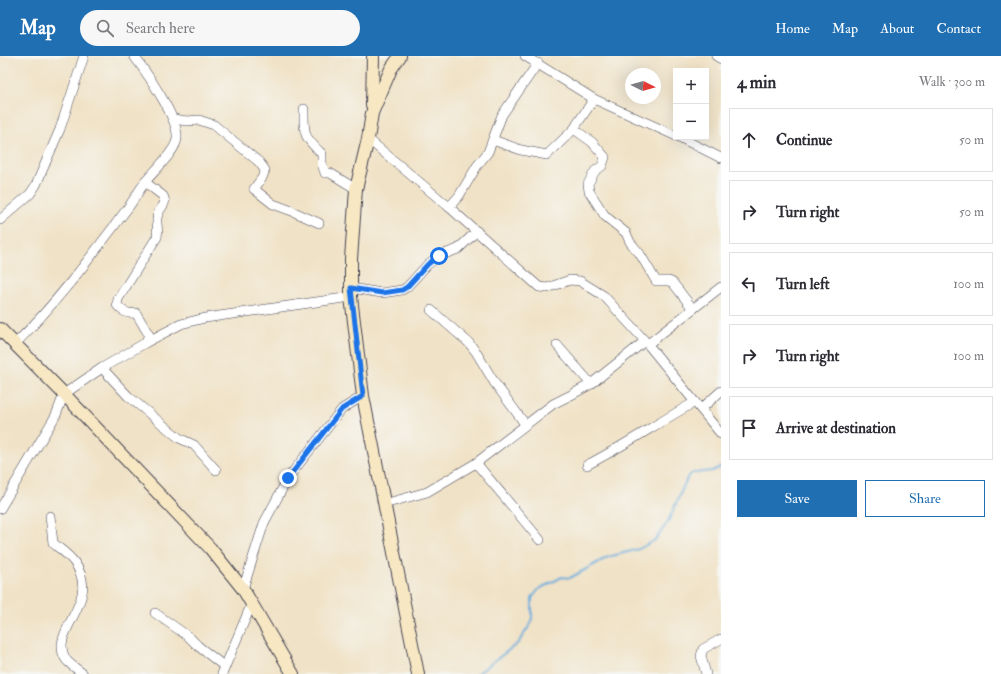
<!DOCTYPE html>
<meta charset="utf-8">
<style>
body{margin:0;font-family:"IM FELL Double Pica",serif;background:#f7f7f7;color:#2b2b33}
.controls{position:absolute;right:12px;top:12px;display:grid;overflow:hidden;border-radius:0px;box-shadow:0 4px 16px #0002}
.controls button{width:36px;height:36px;display:grid;place-items:center;padding:0;border:0;border-bottom:1px solid #e1e1e2;background:#fff;color:#2b2b33;font:20px sans-serif}
.compass{position:absolute;left:625px;top:12px;width:36px;height:36px;border-radius:50%;background:#fff;box-shadow:0 4px 16px #0002;rotate:95deg}
.stop{position:absolute;width:12px;height:12px;margin:-9px;border:3px solid #1a73e8;border-radius:50%;background:#fff}
.stop.end{background:#1a73e8;border-color:#fff;box-shadow:0 1px 4px #0008}
.list{margin:0;padding:0;list-style:none}
h2{display:flex;justify-content:space-between;align-items:center;height:52px;margin:0;padding:0 16px;font-size:17px}
h2 small{font-size:13px;font-weight:400;color:#7c7c81}
.list li{display:grid;grid-template-columns:26px 1fr auto;gap:12px;align-items:center;box-sizing:border-box;height:64px;margin:0 8px 8px;padding:0 8px;border:1px solid #e1e1e2;border-radius:0px}
.list b{display:block;font-size:15px;white-space:nowrap}
.list em{font-size:13px;font-style:normal;color:#7c7c81}
.actions{display:flex;gap:8px;padding:12px 16px}
.actions a{flex:1;padding:9px 0;border:1px solid #1f6fb2;border-radius:0px;text-align:center;font-size:14px;color:#1f6fb2}
.actions .main{background:#1f6fb2;color:#fff}
.icon{flex:none;width:22px;height:22px;fill:none;stroke:currentColor;stroke-width:2;stroke-linecap:round;stroke-linejoin:round}
.map{position:relative;flex:none;width:721px;height:618px;overflow:hidden}
header{display:flex;align-items:center;gap:24px;box-sizing:border-box;height:56px;padding:0 20px;background:#1f6fb2;color:#fff}
header strong{font-size:19px}
nav{display:flex;gap:22px;margin-inline-start:auto;font-size:14px}
.search{width:280px;height:36px;background:#f7f7f7;display:flex;align-items:center;gap:10px;box-sizing:border-box;padding:0 14px;border-radius:22px;color:#7c7c81;font-size:15px}
main{display:flex}
aside{flex:1;background:#fff}
.map>svg:first-child{display:block}
.lines{fill:none;stroke-linecap:round;stroke-linejoin:round}
.stream{stroke:#67acdd;stroke-width:2}
.minor-casing{stroke:#413f50;stroke-width:10}
.secondary-casing{stroke:#413f50;stroke-width:14}
.minor{stroke:#fff;stroke-width:9}
.secondary{stroke:#f7e8c3;stroke-width:12}
.route{stroke:#1a73e8;stroke-width:5}
</style>
<header>
<strong>Map</strong>
<div class="search"><svg class="icon" aria-label="search" viewBox="0 0 24 24"><circle cx="10" cy="10" r="6"/><path d="M15 15l6 6"/></svg>Search here</div>
<nav><a>Home</a><a>Map</a><a>About</a><a>Contact</a></nav>
</header>
<main>
<div class="map">
<svg width="721" height="618" viewBox="0 0 721 618">
<rect width="100%" height="100%" fill="#f6f6f2"/>
<filter id="ink" filterUnits="userSpaceOnUse"><feTurbulence type="fractalNoise" baseFrequency=".025" numOctaves="2"/><feDisplacementMap in="SourceGraphic" scale="8" xChannelSelector="R" yChannelSelector="G"/><feConvolveMatrix kernelMatrix="1 2 1 2 8 2 1 2 1" color-interpolation-filters="sRGB"/></filter>
<filter id="wash" filterUnits="userSpaceOnUse"><feTurbulence type="fractalNoise" baseFrequency=".012" numOctaves="4" result="noise"/><feDisplacementMap in="SourceGraphic" scale="16" xChannelSelector="R" yChannelSelector="G"/><feGaussianBlur stdDeviation="0.9" result="paint"/><feColorMatrix in="noise" values="0 0 0 0 0 0 0 0 0 0 0 0 0 0 0 0 0 1.4 0 .05"/><feComposite in="paint" operator="in"/></filter>
<g filter="url(#wash)">
<rect width="100%" height="100%" fill="#f0e2c6"/>
<g class="lines">
<!-- stream -->
<path class="stream" d="M477 618 518 587 532 566V542L539 533 562 521 570 522 608 501 639 493 655 484 668 466 688 420 693 417 712 415 721 411"/>
</g>
</g>
<g filter="url(#ink)">
<g class="lines">
<defs>
<g id="minor">
<path d="M525 0 594 43 676 80"/>
<path d="M716 0 721 3"/>
<path d="M594 43 577 68 575 72 578 76 592 86 605 101 602 110 595 115 588 128 589 135 605 160 626 177 630 186 640 198 656 225H669L673 227 693 253"/>
<path d="M304 53C304 79 303 80 322 98V108L325 117H330L356 133"/>
<path d="M173 63 187 65 199 64 214 69 259 106 265 114 262 122 254 133 273 148 292 155 319 167"/>
<path d="M679 81 721 102"/>
<path d="M368 83 449 151 539 231 547 232 570 224 580 225 604 240 645 285 721 378"/>
<path d="M493 84 521 94 547 99 575 72"/>
<path d="M449 151 459 140 477 110 488 96 502 59 538 7"/>
<path d="M0 164 30 138 36 129 60 73 84 0"/>
<path d="M351 232 382 237 402 234 407 231 428 208 439 200 458 193 477 175"/>
<path d="M431 254 469 287 476 296 494 326 525 368"/>
<path d="M145 287 149 279 136 257C127 258 123 256 117 249L118 243 157 181C159 172 155 165 158 158 160 151 168 148 163 140L145 126"/>
<path d="M15 288C56 248 93 198 127 153 134 144 139 134 146 125 154 115 177 94 177 82 179 63 146 16 134 0"/>
<path d="M648 288 721 231"/>
<path d="M557 289 591 328"/>
<path d="M102 312 128 340 179 382 194 389 216 414"/>
<path d="M701 353 721 335"/>
<path d="M476 407 540 484"/>
<path d="M587 409C624 390 659 366 695 346"/>
<path d="M384 448 427 436 476 407 553 348 571 339 591 328 645 285"/>
<path d="M0 453 56 359 64 338 102 312 145 287 181 268 205 262 351 241"/>
<path d="M50 460 53 487C60 493 69 499 74 506 103 545 49 574 65 602 68 608 78 613 83 618"/>
<path d="M243 533 264 467 288 422 342 353 363 340"/>
<path d="M155 557 189 581 198 590 225 611"/>
<path d="M222 618 252 547"/>
<path d="M706 618 701 600 703 593 721 583"/>
</g>
<g id="secondary">
<path d="M400 0 391 13 372 57 368 83 356 133 351 203V241L363 340 418 618"/>
<path d="M372 49 373 0"/>
<path d="M0 273 64 338 210 492 243 533 293 618"/>
</g>
</defs>
<!-- minor casing -->
<use href="#minor" class="minor-casing"/>
<!-- secondary casing -->
<use href="#secondary" class="secondary-casing"/>
<!-- minor -->
<use href="#minor" class="minor"/>
<!-- secondary -->
<use href="#secondary" class="secondary"/>
</g>
</g>
<g class="lines" filter="url(#ink)">
<!-- route -->
<path class="route" d="M288 422 342 353 363 340 351 232 382 237 402 234 407 231 428 208 439 200"/>
</g>
</svg>
<div class="controls">
<button>+</button>
<button>−</button>
</div>
<svg class="compass" viewBox="-18 -18 36 36"><path d="M0-13l5 13h-10z" fill="#e53935"/><path d="M0 13l5-13h-10z" fill="#7c7c81"/></svg>
<div class="stop" style="left:439px;top:200px"></div>
<div class="stop end" style="left:288px;top:422px"></div>
</div>
<aside>
<h2>4 min<small>Walk · 300 m</small></h2>
<ul class="list">
<li><svg class="icon" aria-label="ahead" viewBox="0 0 24 24"><path d="M12 20V5M6 11l6-6 6 6"/></svg><div><b>Continue</b></div><em>50 m</em></li>
<li><svg class="icon" aria-label="right" viewBox="0 0 24 24"><path d="M7 20v-9h11M14 6l5 5-5 5"/></svg><div><b>Turn right</b></div><em>50 m</em></li>
<li><svg class="icon" aria-label="left" viewBox="0 0 24 24"><path d="M17 20v-9H6M10 6l-5 5 5 5"/></svg><div><b>Turn left</b></div><em>100 m</em></li>
<li><svg class="icon" aria-label="right" viewBox="0 0 24 24"><path d="M7 20v-9h11M14 6l5 5-5 5"/></svg><div><b>Turn right</b></div><em>100 m</em></li>
<li><svg class="icon" aria-label="arrive" viewBox="0 0 24 24"><path d="M6 21V4h12l-3 4 3 4H6"/></svg><div><b>Arrive at destination</b></div></li>
</ul>
<div class="actions"><a class="main">Save</a><a>Share</a></div>
</aside>
</main>
